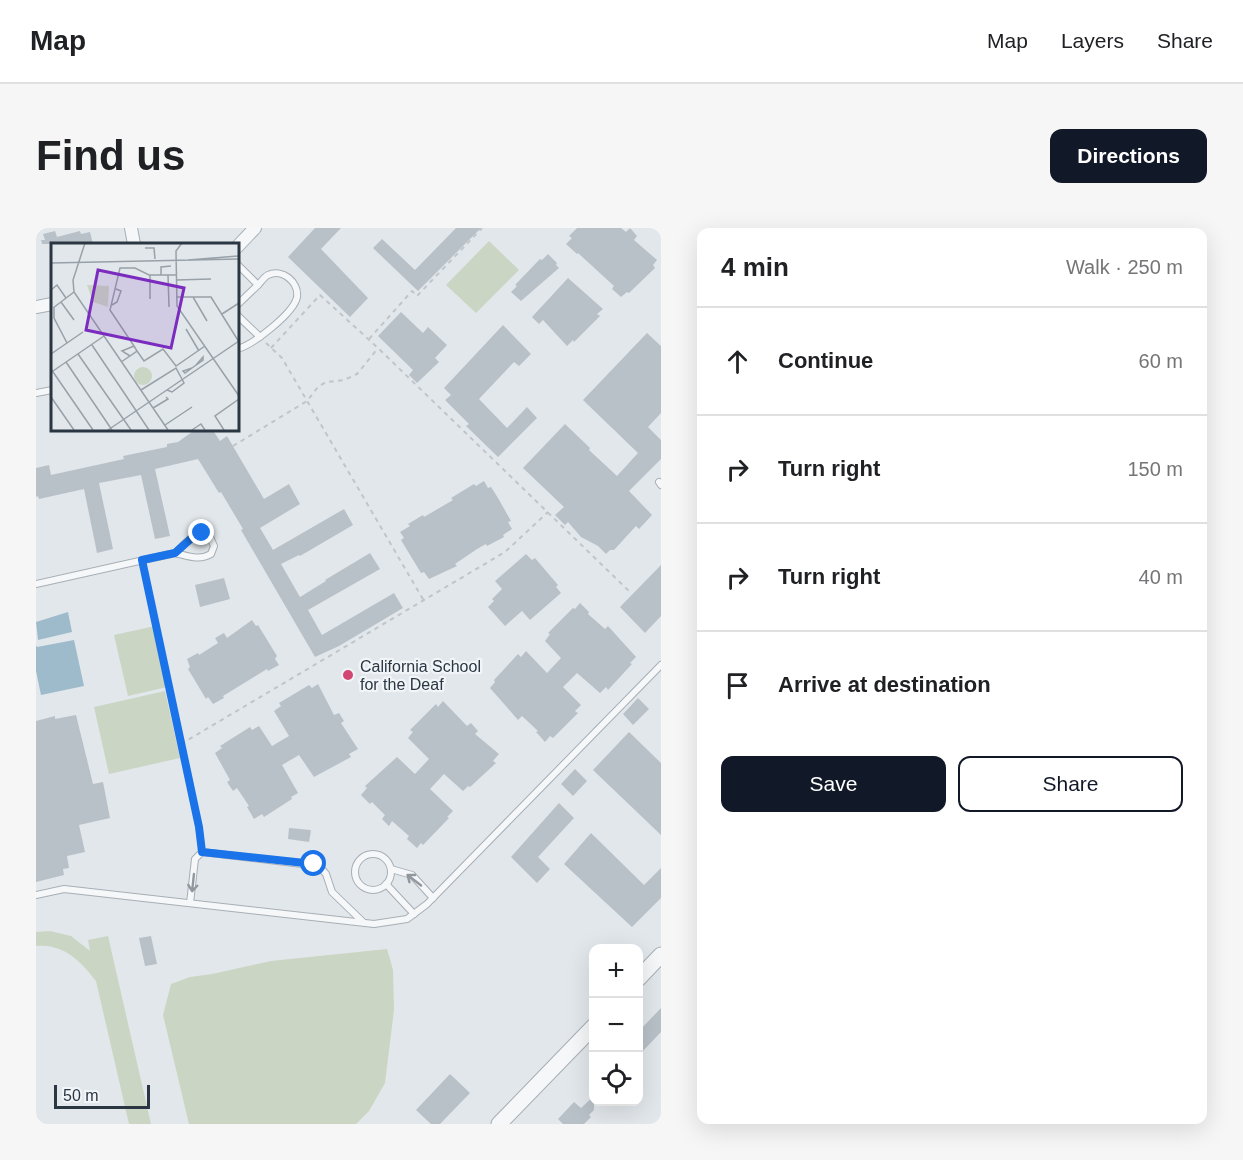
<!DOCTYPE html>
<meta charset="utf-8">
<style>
body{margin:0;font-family:Arial,sans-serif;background:#f6f6f6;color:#202124}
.controls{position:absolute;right:18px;bottom:18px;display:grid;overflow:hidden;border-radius:12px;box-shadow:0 6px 24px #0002}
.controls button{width:54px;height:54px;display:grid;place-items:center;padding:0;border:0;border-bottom:2px solid #e0e0e0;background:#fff;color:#202124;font:30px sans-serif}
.scale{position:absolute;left:18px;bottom:15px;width:96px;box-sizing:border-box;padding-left:6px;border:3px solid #2a3743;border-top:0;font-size:16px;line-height:21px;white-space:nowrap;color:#2a3743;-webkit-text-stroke:4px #f2f5f8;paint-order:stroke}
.stop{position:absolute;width:18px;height:18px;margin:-14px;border:4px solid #1a73e8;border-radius:50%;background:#fff}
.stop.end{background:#1a73e8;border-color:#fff;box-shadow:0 2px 6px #0008}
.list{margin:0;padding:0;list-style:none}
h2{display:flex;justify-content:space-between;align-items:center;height:78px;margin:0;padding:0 24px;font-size:26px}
h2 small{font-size:20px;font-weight:400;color:#757577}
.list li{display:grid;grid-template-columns:39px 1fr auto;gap:18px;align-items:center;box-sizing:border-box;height:108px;padding:0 24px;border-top:2px solid #e0e0e0}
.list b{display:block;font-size:22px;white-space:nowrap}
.list em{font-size:20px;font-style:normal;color:#757577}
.actions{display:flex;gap:12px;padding:18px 24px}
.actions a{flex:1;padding:14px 0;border:2px solid #111827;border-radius:12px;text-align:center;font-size:21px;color:#111827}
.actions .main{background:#111827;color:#fff}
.icon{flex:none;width:33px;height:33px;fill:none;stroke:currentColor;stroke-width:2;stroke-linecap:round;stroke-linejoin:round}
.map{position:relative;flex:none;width:625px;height:896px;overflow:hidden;border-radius:12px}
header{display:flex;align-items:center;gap:36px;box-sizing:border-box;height:84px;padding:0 30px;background:#fff;border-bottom:2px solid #e0e0e0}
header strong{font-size:28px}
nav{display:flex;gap:33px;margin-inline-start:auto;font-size:21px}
.intro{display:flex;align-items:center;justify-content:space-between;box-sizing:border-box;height:144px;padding:0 36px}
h1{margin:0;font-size:42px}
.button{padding:15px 27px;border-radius:12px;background:#111827;color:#fff;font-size:21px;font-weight:700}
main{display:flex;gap:36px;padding:0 36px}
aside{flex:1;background:#fff;border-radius:12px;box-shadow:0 6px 24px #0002}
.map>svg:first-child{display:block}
.green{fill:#cbd5c3}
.water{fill:#9dbbcb}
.building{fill:#b9c1c8}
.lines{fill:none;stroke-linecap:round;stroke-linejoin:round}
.service-casing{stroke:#a7afb5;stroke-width:8}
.minor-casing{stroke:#a7afb5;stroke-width:14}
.tertiary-casing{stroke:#a7afb5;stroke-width:17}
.path{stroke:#c0c5ca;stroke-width:2;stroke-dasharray:4.5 4.5;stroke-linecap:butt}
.service{stroke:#f5f7f9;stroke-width:6}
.minor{stroke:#f5f7f9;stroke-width:12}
.tertiary{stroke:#f5f7f9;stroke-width:15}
.oneway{stroke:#90979e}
.route{stroke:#1a73e8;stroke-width:8}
.poi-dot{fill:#d14673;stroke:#f2f5f8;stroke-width:2}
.labels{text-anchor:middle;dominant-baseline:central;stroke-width:4.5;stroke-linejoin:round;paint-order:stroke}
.poi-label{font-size:16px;fill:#2a3743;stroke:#f2f5f8;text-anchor:start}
.inset-road{fill:none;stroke:#98a1a8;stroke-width:1.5}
.view{fill:#7b2cbf;fill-opacity:0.15;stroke:#7b2cbf;stroke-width:3}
.inset-edge{fill:none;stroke:#2a3743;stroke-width:3}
</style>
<header>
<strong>Map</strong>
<nav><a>Map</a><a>Layers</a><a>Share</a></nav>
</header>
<div class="intro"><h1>Find us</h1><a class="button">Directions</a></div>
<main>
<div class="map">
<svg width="625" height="896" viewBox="0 0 625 896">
<rect width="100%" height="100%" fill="#e2e7eb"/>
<!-- green -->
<g class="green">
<path d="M453 13 483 42 440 85 410 57Z"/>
<path d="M119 398 131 459 92 468 78 407Z"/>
<path d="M129 463 144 530 73 546 58 479Z"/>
<path d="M14 703 35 708 54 723 52 712 72 708 115 896H93L60 753C45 733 27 715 0 718V704Z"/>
<path d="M351 721 357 742 358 782 349 855 333 883 320 896H153L127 787 135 756 154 749 176 746 235 733Z"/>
</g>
<!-- water -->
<g class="water">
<path d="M32 384 36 404 2 412 0 394Z"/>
<path d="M38 412 48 458 5 467 0 443V417L1 419Z"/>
</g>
<!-- building -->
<g class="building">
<path d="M279 0H305L285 21 332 70 314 89 252 29Z"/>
<path d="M420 0H445L382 63 337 20 346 11 379 42Z"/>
<path d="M541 0H585L590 4 594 0 601 8 598 12 621 32 617 37 619 40 593 65 591 64 585 69 576 61 578 58 542 25 541 26 530 16 536 10 533 8Z"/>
<path d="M19 3 21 9 44 3 45 6 54 4 57 16H6L5 12H9L7 6Z"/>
<path d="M512 26 521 35 520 37 523 40 485 73 475 64 481 58 479 57 504 31 506 32Z"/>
<path d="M532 50 567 81 561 86 564 88 538 114 537 112 531 118 507 92 503 96 496 89Z"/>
<path d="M365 84 387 105 392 99 411 117 399 130 403 134 381 155 373 147 377 142 342 108Z"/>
<path d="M467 97 495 126 483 138 478 134 443 171 471 200 491 179 501 190 462 229 430 198 433 196 409 172 415 167 408 160Z"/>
<path d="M611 105 625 118V185L612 199 625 212V231L593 263 616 287 603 301 600 298 578 322H574L570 326 562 318 545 309 532 294 529 297 519 287 528 279 487 240 529 196 554 220 553 222 581 248 602 225 547 172Z"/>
<path d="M160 201H176L184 213 191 208 228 271 253 256 264 276 224 300 237 322 308 281 317 297 264 328 263 327 245 336 264 369 290 353 289 352 334 325 344 341 272 382 286 407 358 365 367 380 303 418 279 429 205 302 207 301 185 264 183 265 162 231 119 241 134 308 119 311 105 247 63 255 77 321 61 325 48 261 3 271 2 268 0 269V240L13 237 15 247 88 231 87 228 131 219V216L142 214Z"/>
<path d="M448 253 452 260 455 259 462 270 475 293 472 294 476 301 467 307 468 309 451 318 450 316 441 321 419 336 421 338 393 351 388 344 385 345 365 312 368 310 364 304 374 298 372 296 387 287 388 289 417 272 415 270 438 256 440 258Z"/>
<path d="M490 326 496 332 499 330 522 357 520 359 525 365 494 392 486 383 469 398 452 379 458 373 456 371 466 361 459 353Z"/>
<path d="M625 337V388L609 405 584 379Z"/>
<path d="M188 350 194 371 164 379 159 357Z"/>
<path d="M544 375 553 384 552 386 569 401 572 398 600 429 594 435 596 436 572 462 570 459 564 465 541 445 527 459 545 477 539 483 542 485 517 510 514 508 509 514 500 504 502 503 486 488 482 492 454 460 459 454 458 452 482 426 485 429 490 423 511 445 525 430 509 413 514 406 512 405 537 380 539 381Z"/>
<path d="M216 392 220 398 222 397 241 428 239 431 243 437 232 443 231 441 187 468 188 470 177 476 172 469 170 471 152 441 154 439 151 431 162 425 163 427 182 415 179 410 188 405 191 410Z"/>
<path d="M282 456 298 487 303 485 308 493 305 495 322 521 313 526 315 529 278 549 263 527 246 537 262 565 255 569 256 571 228 589 226 586 218 591 211 579 213 578 201 560 197 563 191 554 194 552 179 525 186 520 184 518 214 499 216 502 223 498 236 518 253 508 238 483 245 478 243 475 273 457 276 460Z"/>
<path d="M602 470 613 481 597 497 587 486Z"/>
<path d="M407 473 431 498 435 495 442 503 439 506 463 526 457 533 460 535 434 559 432 558 427 563 408 546 394 561 417 583 411 589 413 590 387 617 385 615 381 620 371 611 373 608 356 593 353 598 346 591 349 587 336 574 334 576 325 567 331 560 329 558 361 529 379 546 393 531 372 510 377 504 374 502 400 476 402 479Z"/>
<path d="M40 487 57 556 67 554 74 590 43 597 49 624 31 628 33 640 27 641 28 647 0 654V493L19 488V491Z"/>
<path d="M593 504 625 535V607L557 542Z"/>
<path d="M539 541 551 553 537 568 525 556Z"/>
<path d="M523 575 538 590 502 629 514 641 501 655 475 629Z"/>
<path d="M253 600 275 602 273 614 252 611Z"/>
<path d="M555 605 608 657 625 640V670L596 699 528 636Z"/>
<path d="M115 708 121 736 109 738 103 710Z"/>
<path d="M625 780V804L603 827V803Z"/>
<path d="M414 846 434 865 404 896H395L380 882Z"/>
<path d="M558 868V882L553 887 555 889 548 896H527L522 891 538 874 545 880Z"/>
</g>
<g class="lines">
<defs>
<g id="service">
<path d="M201 36 222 57C225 54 228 49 232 47 246 40 263 54 261 69 258 85 217 117 201 121"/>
<path d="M201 77 222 57"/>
<path d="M201 87 224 109"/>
<path d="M0 165 16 162"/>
<path d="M623 254 625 257"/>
<path d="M0 356 139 325C152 328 163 333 175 326L178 318 174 309C159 301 150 315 139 325"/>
<circle cx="337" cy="644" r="18"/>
<path d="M355 641 376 647 397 670"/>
<path d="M350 656 378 686"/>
<path d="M0 667 28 661 338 696 371 691 391 676 625 437"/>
<path d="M154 675 159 631 166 624 283 638 290 646 296 664 327 694"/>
</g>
<g id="minor">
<path d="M95 0 98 16"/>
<path d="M201 19 219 0"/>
<path d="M0 79 16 76"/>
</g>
<g id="tertiary">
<path d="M602 751 625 727"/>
<path d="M463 896 558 798"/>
</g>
</defs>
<!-- service casing -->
<use href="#service" class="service-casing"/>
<!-- minor casing -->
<use href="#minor" class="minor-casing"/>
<!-- tertiary casing -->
<use href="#tertiary" class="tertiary-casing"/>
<!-- path -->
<g class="path">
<path d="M333 111 376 63 381 68 446 0"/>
<path d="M230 115 246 130 388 373"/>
<path d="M235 120 284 67 342 120 595 365"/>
<path d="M197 218 271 173 282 159 290 154 308 152 321 146 342 120"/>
<path d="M108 341 165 615"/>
<path d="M145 516 469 324 512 284"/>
</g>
<!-- service -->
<use href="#service" class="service"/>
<!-- minor -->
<use href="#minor" class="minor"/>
<!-- tertiary -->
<use href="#tertiary" class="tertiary"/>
</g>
<!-- one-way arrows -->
<defs><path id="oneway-shaft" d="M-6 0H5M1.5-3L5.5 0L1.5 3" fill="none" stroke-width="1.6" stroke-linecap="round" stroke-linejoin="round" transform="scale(1.5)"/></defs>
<g class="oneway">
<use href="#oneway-shaft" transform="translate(378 652) rotate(-142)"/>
<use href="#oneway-shaft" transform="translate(157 655) rotate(96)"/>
</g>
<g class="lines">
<!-- route -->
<path class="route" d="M166 305 159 307 139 325 106 332 163 599 166 624 278 636"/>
</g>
<!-- markers -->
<circle class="poi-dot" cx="312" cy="447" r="6"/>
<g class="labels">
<!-- poi labels -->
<g class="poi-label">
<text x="324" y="438">California School<tspan x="324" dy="18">for the Deaf</tspan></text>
</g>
</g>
<!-- overview -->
<g transform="translate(15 15)">
<rect width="188" height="188" fill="#e2e7eb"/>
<path d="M36 42 58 43 57 64 42 59ZM83 133a9 9 0 1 1 18 0a9 9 0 1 1-18 0Z" fill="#cbd5c3"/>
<path class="inset-road" d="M34 0 22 37 23 49 117 187M131 0 125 8 126 63 188 153M94 5H103L104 16M137 17 187 13M0 20 188 16M99 32V56V52M110 32V24L120 23M117 32 118 64M125 37 160 36M0 47 6 42 15 55M125 54H160L188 99M142 54 156 78M10 59 23 77M61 62 66 59 70 48 65 46M2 65 23 49M3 65V75L16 100M171 71 188 60M135 86 148 108M41 102 98 187M83 103 59 67 69 25H84L98 32H125M86 108 93 118 112 106 125 123 154 103M0 111 32 89M27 111 80 187M15 119 61 187M70 119 79 113 86 108 83 103 71 108 79 113M141 125 132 128 134 130 141 125 152 117V114L145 122M0 126 42 187M2 128 53 93M90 147 125 125 133 140 121 149 116 147M0 154 23 187M102 165 117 156 115 154M114 182 141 164M57 187 188 98M141 187 150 181 154 187M173 187 164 173 188 156"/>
<path class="view" d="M47 27 133 45 120 105 35 87Z"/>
<rect width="188" height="188" class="inset-edge"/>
</g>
</svg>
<div class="controls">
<button>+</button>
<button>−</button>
<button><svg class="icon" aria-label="locate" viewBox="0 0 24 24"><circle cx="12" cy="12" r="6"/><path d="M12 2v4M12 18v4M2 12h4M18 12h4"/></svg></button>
</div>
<div class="scale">50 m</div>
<div class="stop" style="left:278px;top:636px"></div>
<div class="stop end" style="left:166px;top:305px"></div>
</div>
<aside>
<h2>4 min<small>Walk · 250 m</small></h2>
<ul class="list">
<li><svg class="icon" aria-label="ahead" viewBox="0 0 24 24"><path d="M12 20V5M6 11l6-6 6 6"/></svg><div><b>Continue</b></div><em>60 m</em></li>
<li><svg class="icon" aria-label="right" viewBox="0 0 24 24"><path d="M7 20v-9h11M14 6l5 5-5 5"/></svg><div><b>Turn right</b></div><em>150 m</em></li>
<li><svg class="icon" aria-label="right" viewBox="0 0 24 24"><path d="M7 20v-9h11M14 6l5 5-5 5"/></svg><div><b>Turn right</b></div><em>40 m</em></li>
<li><svg class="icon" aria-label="arrive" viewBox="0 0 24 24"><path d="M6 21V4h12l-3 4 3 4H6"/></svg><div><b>Arrive at destination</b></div></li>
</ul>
<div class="actions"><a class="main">Save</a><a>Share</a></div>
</aside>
</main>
